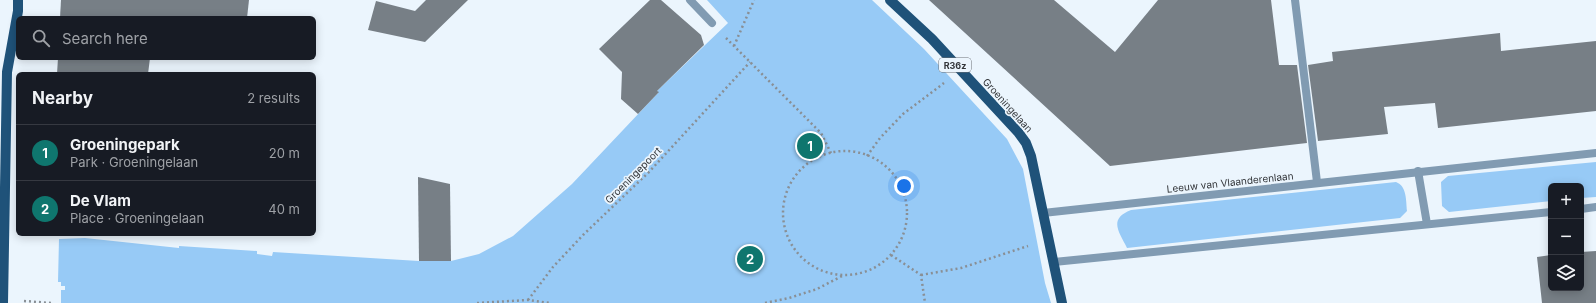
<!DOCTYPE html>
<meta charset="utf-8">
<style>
body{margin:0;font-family:Inter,sans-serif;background:#20242c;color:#f1f3f6}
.controls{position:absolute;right:12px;bottom:12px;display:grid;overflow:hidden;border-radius:6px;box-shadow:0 2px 10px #0003}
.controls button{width:36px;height:36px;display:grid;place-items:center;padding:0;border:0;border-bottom:1px solid #363941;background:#171b24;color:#f1f3f6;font:20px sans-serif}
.you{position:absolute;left:904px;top:186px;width:14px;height:14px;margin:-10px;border:3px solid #fff;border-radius:50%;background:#1a73e8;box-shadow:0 0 0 6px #1a73e833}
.badge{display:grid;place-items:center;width:26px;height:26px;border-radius:50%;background:#0f766e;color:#fff;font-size:13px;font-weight:700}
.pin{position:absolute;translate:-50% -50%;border:2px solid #fff;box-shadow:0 1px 4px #0006}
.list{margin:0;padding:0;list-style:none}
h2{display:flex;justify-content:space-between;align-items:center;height:52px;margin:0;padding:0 16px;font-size:17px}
h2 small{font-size:13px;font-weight:400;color:#9ea1a6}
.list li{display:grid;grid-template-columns:26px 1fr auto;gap:12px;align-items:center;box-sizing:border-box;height:56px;padding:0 16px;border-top:1px solid #363941}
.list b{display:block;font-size:15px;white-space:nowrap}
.list p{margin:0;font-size:13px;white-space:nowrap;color:#9ea1a6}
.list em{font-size:13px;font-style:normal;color:#9ea1a6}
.icon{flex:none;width:22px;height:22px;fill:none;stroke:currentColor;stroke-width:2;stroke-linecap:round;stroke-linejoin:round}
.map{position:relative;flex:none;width:1596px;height:303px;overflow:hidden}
.search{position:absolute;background:#171b24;box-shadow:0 2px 10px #0003;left:16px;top:16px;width:300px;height:44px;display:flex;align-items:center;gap:10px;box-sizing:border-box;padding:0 14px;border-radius:6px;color:#9ea1a6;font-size:15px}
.panel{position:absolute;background:#171b24;box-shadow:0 2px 10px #0003;left:16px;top:72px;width:300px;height:164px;border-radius:6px}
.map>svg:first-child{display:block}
.green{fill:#97caf6}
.building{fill:#777f86}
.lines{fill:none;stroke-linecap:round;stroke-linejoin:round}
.path{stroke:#898f95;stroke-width:2.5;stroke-dasharray:2 3;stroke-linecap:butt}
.lane{stroke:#819bb2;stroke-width:8}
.street{stroke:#819bb2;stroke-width:8}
.primary{stroke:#1f5279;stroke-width:10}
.labels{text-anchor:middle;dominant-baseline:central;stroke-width:3.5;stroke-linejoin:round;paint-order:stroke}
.shield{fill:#ebf5fd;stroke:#6a6f74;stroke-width:1}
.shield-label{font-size:9px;font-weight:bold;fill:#323539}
.street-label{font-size:10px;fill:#323539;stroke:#ebf5fd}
</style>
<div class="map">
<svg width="1596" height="303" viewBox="0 0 1596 303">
<rect width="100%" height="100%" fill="#ebf5fd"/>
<!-- green -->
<g class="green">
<path d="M707 0H872L924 49 1007 139 1023 169 1045 283 1051 303H61V290H65V286H61V282H58L59 239 85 238 179 248V246L257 251V254L272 256 273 252 419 261H451L479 254 513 236 572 184 658 93 657 91 728 23Z"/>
<path d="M1596 162V197L1581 198V186H1551V201L1449 212 1442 206 1441 182 1448 176Z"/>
<path d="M1396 182C1407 186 1406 201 1407 211L1400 218 1127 248C1119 232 1108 219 1131 210Z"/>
</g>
<!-- building -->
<g class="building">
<path d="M61 0H249L247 18H60Z"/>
<path d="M426 0H468L425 42 368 30 376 1 415 11Z"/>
<path d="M650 0H661L701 35 704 45 657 91 659 92 638 114 621 99 622 72 599 49Z"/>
<path d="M929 0H1054L1115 52 1158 0H1271L1279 65H1297L1307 143 1110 166Z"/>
<path d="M1500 33 1501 51 1596 41V111L1438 128 1435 103 1384 107 1388 134 1318 141 1308 65 1333 61 1332 52Z"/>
<path d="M58 58H150L148 74H57Z"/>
<path d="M418 177 450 184 451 261H419Z"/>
<path d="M1596 251V303H1542L1537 257 1551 255V288H1581V252Z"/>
</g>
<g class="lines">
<!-- path -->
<g class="path">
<path d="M726 38 821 133 831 153"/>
<path d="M734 46 754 0"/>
<circle cx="845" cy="213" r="62"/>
<path d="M867 156 880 138 903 114 944 83"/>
<path d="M891 255 921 275 925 303"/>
<path d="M921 275 961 268 1028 246"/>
<path d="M528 300 553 267 583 235 649 172 750 62"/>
<path d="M24 301 51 303"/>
<path d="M477 303 528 300 550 303"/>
<path d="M765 303 789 298 817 289 842 276"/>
</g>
<!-- lane -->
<path class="lane" d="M1295 0 1317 182"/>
<!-- street -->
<g class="street">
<path d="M690 0 712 23"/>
<path d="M1418 171 1427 224"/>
<path d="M1581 209 1596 207"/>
<path d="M1043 213 1596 153"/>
<path d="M1054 262 1551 212"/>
</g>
<!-- primary -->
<g class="primary">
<path d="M890 0 932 39 1018 132 1026 143 1031 156 1062 303"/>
<path d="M3 303 7 72 18 11V0"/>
</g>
</g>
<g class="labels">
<!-- shield labels -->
<rect class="shield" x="939" y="58" width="32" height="14" rx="3"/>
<g class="shield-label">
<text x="955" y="65">R36z</text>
</g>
<!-- street labels -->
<g class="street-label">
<text transform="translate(1008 105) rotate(48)">Groeningelaan</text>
<text transform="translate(633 175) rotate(-45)">Groeningepoort</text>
<text transform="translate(1230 182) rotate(-6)">Leeuw van Vlaanderenlaan</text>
</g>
</g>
</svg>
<div class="controls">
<button>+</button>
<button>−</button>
<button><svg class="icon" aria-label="layers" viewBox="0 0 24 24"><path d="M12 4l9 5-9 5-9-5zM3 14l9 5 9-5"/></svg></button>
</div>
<div class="you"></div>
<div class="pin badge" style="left:810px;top:146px">1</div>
<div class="pin badge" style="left:750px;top:259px">2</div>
<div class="search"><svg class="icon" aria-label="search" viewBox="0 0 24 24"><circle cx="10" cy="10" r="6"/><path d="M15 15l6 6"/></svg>Search here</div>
<section class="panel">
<h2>Nearby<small>2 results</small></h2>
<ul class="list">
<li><span class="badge">1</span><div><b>Groeningepark</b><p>Park · Groeningelaan</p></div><em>20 m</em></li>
<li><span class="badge">2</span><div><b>De Vlam</b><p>Place · Groeningelaan</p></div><em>40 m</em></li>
</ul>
</section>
</div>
